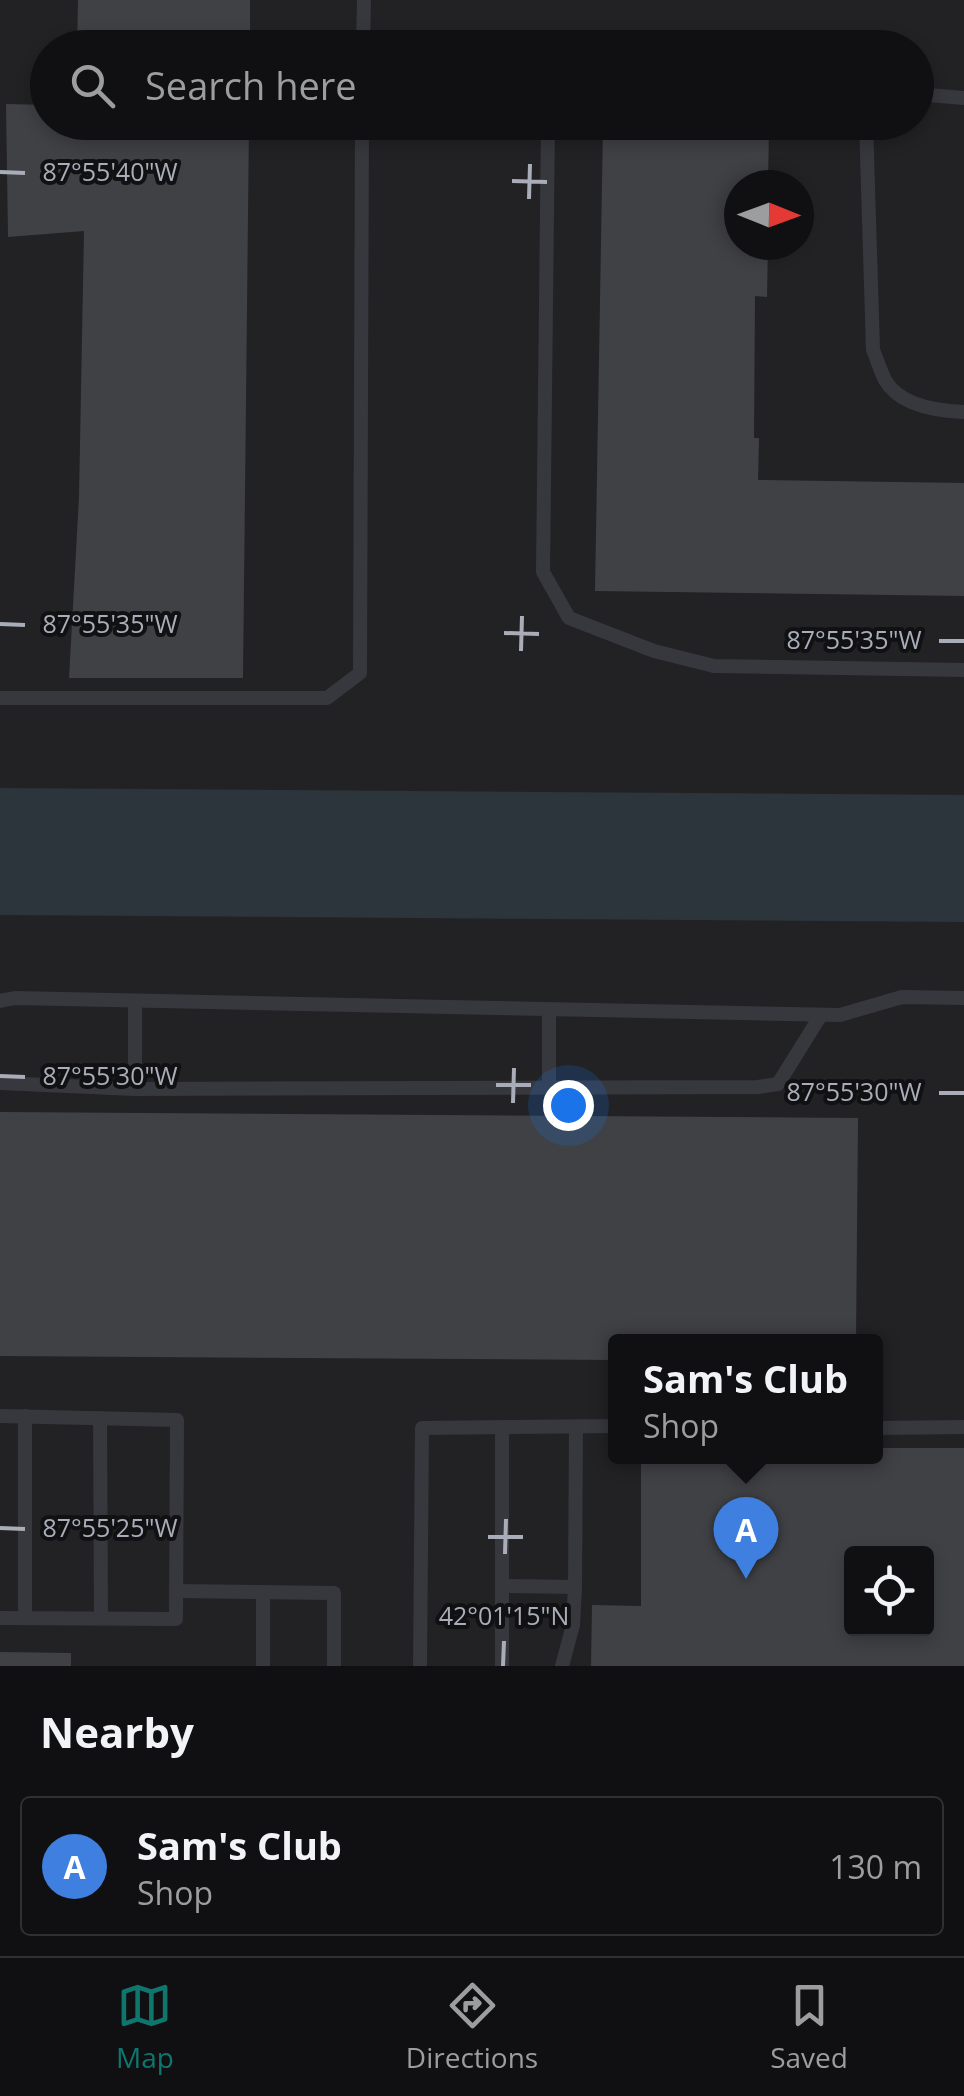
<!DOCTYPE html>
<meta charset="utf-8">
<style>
body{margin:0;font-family:"Open Sans",sans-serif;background:#19191b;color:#f1f3f6}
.controls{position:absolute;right:30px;bottom:30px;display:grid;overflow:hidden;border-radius:10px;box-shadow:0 5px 15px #0003}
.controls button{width:90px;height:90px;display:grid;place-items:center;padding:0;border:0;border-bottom:2px solid #303032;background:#101012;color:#f1f3f6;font:50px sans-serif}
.compass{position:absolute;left:724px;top:170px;width:90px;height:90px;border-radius:50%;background:#101012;box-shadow:0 5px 15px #0003;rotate:91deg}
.you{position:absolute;left:568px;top:1105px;width:35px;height:35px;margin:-25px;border:8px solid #fff;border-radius:50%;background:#1a73e8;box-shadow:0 0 0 15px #1a73e833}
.badge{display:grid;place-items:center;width:65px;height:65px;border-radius:50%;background:#0f766e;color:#fff;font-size:32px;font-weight:700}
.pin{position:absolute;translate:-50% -82px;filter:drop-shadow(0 2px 5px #0008)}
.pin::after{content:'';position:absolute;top:52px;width:35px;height:30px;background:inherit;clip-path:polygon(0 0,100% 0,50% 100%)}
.popup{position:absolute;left:608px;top:1334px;width:275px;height:130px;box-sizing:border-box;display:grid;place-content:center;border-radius:10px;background:#101012;filter:drop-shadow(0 2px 8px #0005);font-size:32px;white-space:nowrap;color:#9c9d9f}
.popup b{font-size:38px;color:#f1f3f6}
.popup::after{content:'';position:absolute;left:50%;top:100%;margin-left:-20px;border:20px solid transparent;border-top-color:#101012}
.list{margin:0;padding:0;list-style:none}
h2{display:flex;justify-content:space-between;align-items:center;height:130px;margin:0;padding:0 40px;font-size:42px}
h2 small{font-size:32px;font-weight:400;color:#9c9d9f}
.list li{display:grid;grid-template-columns:65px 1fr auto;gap:30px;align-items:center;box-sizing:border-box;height:140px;margin:0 20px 20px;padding:0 20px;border:2px solid #303032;border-radius:10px}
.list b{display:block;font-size:38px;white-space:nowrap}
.list p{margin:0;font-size:32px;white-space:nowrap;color:#9c9d9f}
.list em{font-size:32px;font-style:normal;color:#9c9d9f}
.icon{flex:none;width:55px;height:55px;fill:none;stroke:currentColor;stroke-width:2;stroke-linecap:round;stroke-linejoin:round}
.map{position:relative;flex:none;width:964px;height:1666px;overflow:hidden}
.search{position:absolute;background:#101012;box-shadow:0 5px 15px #0003;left:30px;right:30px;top:30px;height:110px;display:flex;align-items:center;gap:25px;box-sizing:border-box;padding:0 35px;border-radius:55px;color:#9c9d9f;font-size:38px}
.sheet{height:290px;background:#101012}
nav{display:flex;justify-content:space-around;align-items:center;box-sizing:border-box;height:140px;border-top:2px solid #303032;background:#101012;font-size:28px;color:#9c9d9f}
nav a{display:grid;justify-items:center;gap:5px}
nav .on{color:#0f766e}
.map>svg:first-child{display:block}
.built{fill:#222225;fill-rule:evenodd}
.water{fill:#2c353c}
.building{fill:#404145;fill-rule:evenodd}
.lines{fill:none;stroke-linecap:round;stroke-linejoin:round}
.service{stroke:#37383d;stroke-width:14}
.ticks{fill:none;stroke:#a8adb8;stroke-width:4}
.ticks-label{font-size:25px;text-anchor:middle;fill:#a8adb8;stroke:#111113;stroke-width:8;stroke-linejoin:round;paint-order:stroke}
</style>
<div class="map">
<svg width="964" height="1666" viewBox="0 0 964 1666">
<rect width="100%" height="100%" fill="#161618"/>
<!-- built -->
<path class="built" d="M0 0H964V1666H0ZM48 48H916V122H48ZM739 185H799V245H739ZM616 1342H876V1456H616ZM852 1554H926V1628H852Z"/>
<!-- water -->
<path class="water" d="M0 788 964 795V922L0 915Z"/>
<!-- building -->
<g class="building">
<path d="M78 0H250V48H77Z"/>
<path d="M6 104 48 105V122H249L243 678H69L79 497 84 231 8 237Z"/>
<path d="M603 126 769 128 768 185H739V245H768L767 297 755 296 754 438H759L758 480 964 483V596L595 591Z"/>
<path d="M0 1112 858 1118 856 1342H616V1360L0 1356Z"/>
<path d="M876 1448H964V1666H591L592 1605 641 1606V1456H876ZM852 1554H926V1628H852Z"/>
<path d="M0 1652 71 1653V1666H0Z"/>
</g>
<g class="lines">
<!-- service -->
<g class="service">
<path d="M363 48 364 0"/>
<path d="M916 94 964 98"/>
<path d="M548 122 543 572 569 618 654 651 714 666 964 670"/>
<path d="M866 122 873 350C877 359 880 370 885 380 900 406 937 411 964 412"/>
<path d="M0 698H327L360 673 362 122"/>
<path d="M0 1001 15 998 840 1015 902 997 964 998"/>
<path d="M135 1001V1089L758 1087 778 1084 821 1015"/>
<path d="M0 1083 135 1089"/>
<path d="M549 1088V1011"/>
<path d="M0 1416 177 1420 176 1619 0 1618"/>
<path d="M100 1418 101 1618"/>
<path d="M876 1428 964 1427"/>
<path d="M502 1586 575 1587 576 1427"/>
<path d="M176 1591 334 1593V1666"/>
<path d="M25 1618V1416"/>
<path d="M263 1666V1592"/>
<path d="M420 1666 422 1428 616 1426"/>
<path d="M502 1666V1428"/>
<path d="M562 1666 573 1625 575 1587"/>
</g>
</g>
<!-- ticks -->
<path class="ticks" d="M0 172 25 173M512 181 547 182M529 199 530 164M0 624 25 625M504 633 539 634M939 641H964M521 651 522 616M0 1076 25 1077M496 1085H531M939 1093H964M513 1103 514 1068M0 1528 25 1529M488 1537H523M505 1554 506 1519M503 1666 504 1641"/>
<g class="ticks-label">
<text x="110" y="181">87°55'40"W</text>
<text x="110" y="633">87°55'35"W</text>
<text x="854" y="649">87°55'35"W</text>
<text x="110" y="1085">87°55'30"W</text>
<text x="854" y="1101">87°55'30"W</text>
<text x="110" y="1537">87°55'25"W</text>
<text x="504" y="1625">42°01'15"N</text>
</g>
</svg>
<div class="controls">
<button><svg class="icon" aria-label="locate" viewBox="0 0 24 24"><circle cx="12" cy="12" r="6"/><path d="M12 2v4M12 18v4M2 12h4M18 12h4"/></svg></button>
</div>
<svg class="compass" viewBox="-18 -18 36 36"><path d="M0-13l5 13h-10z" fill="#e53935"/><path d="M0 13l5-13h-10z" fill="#9c9d9f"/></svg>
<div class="you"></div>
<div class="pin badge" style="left:746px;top:1579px;background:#3f7fe0">A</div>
<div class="popup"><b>Sam's Club</b>Shop</div>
<div class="search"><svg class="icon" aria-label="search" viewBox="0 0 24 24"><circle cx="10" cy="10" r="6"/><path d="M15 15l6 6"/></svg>Search here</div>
</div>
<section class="sheet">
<h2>Nearby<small></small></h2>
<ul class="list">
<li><span class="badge" style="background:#3f7fe0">A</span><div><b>Sam's Club</b><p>Shop</p></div><em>130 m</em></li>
</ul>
</section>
<nav>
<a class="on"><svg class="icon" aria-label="map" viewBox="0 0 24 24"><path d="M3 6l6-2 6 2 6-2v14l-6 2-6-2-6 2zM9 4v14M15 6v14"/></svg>Map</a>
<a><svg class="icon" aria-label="directions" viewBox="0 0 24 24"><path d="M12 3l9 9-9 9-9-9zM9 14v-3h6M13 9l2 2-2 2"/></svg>Directions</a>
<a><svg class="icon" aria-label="saved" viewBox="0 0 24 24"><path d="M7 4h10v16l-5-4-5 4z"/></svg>Saved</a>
</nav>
